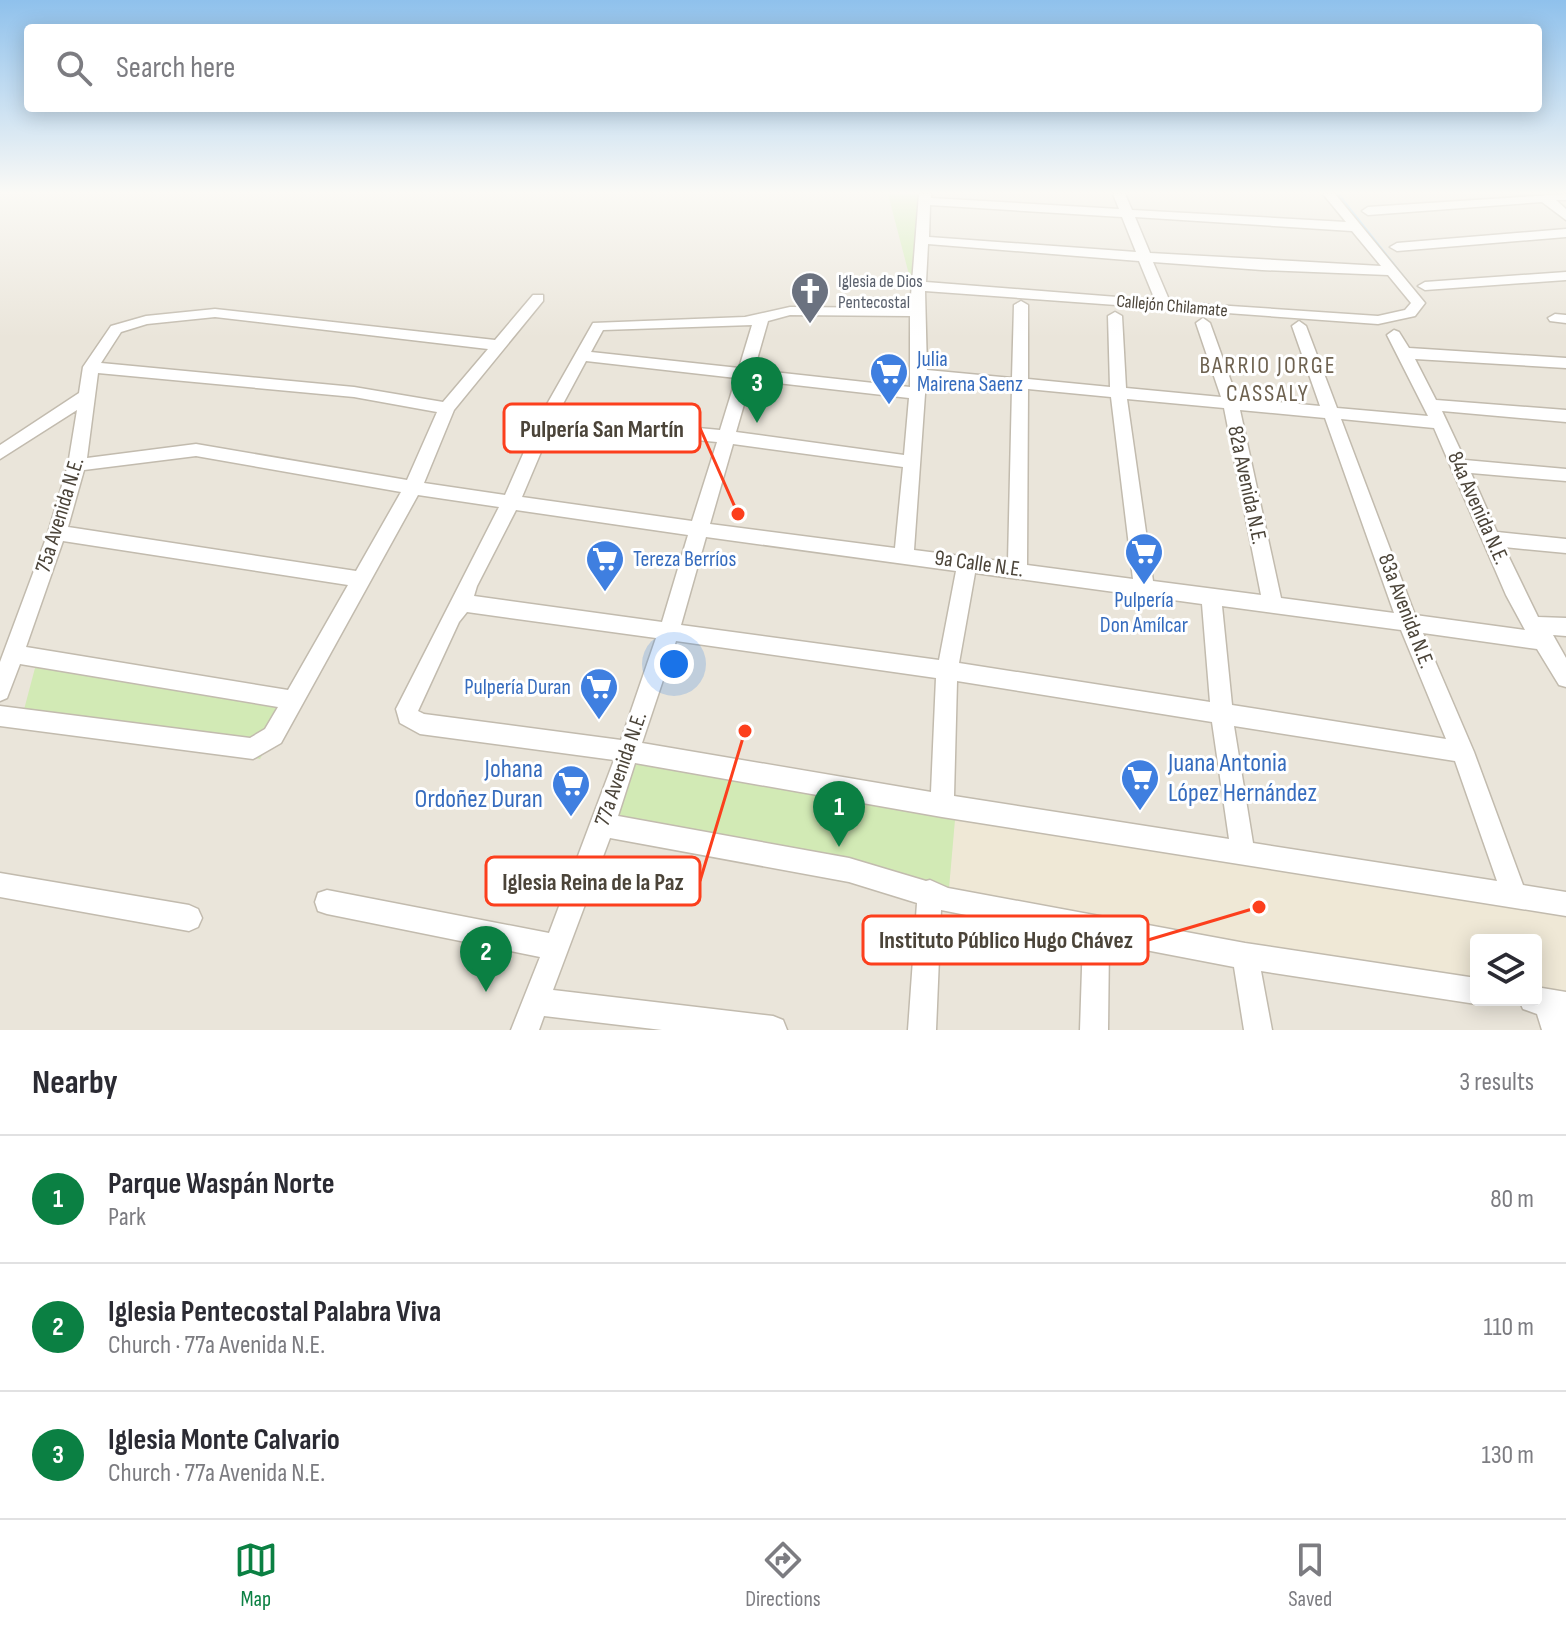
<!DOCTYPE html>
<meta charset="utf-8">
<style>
body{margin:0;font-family:"Sofia Sans Condensed",sans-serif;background:#f7f7f7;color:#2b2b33}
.controls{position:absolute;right:24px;bottom:24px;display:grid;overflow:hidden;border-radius:8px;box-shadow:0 4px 20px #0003}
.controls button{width:72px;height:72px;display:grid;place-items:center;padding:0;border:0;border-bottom:2px solid #e1e1e2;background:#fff;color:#2b2b33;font:40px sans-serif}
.you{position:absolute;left:674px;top:664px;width:28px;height:28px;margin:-20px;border:6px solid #fff;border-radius:50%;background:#1a73e8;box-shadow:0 0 0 12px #1a73e833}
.badge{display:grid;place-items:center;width:52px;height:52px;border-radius:50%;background:#0b8043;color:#fff;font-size:26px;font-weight:700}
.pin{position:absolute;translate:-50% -66px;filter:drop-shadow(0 2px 4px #0008)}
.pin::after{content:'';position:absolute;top:42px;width:28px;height:24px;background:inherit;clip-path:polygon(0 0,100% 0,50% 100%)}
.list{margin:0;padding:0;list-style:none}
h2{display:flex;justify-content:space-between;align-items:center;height:104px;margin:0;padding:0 32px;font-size:34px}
h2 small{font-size:26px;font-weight:400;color:#7c7c81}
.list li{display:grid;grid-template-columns:52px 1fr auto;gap:24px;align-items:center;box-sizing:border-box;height:128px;padding:0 32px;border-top:2px solid #e1e1e2}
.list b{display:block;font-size:30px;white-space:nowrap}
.list p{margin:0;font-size:26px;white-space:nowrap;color:#7c7c81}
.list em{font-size:26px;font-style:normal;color:#7c7c81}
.icon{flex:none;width:44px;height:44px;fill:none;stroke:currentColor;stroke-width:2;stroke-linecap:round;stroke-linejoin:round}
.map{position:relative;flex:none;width:1566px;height:1030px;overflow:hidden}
.search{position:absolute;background:#fff;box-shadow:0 4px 20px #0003;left:24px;right:24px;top:24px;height:88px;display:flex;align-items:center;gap:20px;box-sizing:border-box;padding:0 28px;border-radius:8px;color:#7c7c81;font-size:30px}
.sheet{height:488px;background:#fff}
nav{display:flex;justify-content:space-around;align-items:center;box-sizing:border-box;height:112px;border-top:2px solid #e1e1e2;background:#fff;font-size:22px;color:#7c7c81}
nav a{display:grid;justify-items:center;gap:4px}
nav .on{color:#0b8043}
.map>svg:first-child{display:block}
.residential{fill:#eae5da;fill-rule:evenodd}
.education{fill:#efe8d6}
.green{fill:#d2eab5}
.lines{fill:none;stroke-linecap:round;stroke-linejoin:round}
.stream{stroke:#a9d4f2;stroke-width:4}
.minor-casing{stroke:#c2bbae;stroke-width:3}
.minor{fill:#fff;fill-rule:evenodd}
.labels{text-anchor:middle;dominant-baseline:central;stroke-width:6;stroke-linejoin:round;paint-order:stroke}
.far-worship-label{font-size:18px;fill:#5b616d;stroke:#fff;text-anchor:start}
.far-street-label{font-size:18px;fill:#4b4439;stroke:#fff}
.shop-label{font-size:22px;fill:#366cbe;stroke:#fff;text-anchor:start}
.street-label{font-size:22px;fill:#4b4439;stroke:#fff}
.neighbourhood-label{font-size:24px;letter-spacing:2px;fill:#6e6250;stroke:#fff}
.near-shop-label{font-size:26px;fill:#366cbe;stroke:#fff;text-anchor:start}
.leader{fill:none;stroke:#fc3f1d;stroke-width:3}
.callout-dot{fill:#fc3f1d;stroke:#fff;stroke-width:3}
.callout{fill:#fff;stroke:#fc3f1d;stroke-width:3}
.callout-label{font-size:24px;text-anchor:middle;font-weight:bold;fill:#4b4439}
</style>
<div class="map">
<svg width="1566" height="1030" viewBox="0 0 1566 1030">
<rect width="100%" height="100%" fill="#f6f3ec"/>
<!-- residential -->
<path class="residential" d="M0 194H1566V1030H0ZM1476 940H1536V1000H1476Z"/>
<!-- education -->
<path class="education" d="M956 808 1566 915V998L1536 993V940H1476V983L948 900Z"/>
<!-- green -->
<g class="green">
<path d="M888 194H923L920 288 913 290Z"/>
<path d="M40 649 295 696 260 759 21 721Z"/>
<path d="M624 757 956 808 948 900 603 825Z"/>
</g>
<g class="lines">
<!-- stream -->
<path class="stream" d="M1337 194 1416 294"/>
<defs>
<g id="minor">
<path d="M919 194H931V198L1119 209 1113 194H1125L1132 210 1346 222 1323 194H1335L1425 303 1415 316 1378 324 925 291 927 370 1012 378 1014 305 1021 301 1028 305V379L1110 387 1108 316 1115 312 1122 316 1126 388 1221 397 1196 323 1203 318 1210 323 1237 398 1320 406 1292 326 1299 321 1306 326 1337 408 1428 416 1387 335 1394 330 1399 332 1409 348 1566 358V368L1415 359 1436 400 1566 410V422L1442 411 1465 460 1566 469V481L1471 473 1497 532 1566 539V553L1504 547 1538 617 1566 618V636L1553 635 1566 658V687L1559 685 1537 649 1423 633 1474 752 1523 885 1566 892V916L942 817 635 763 618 816 849 858 926 881 930 880 948 888 1245 943 1476 978V1000H1485L1476 1004 1261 971 1272 1030H1244L1234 967 1109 943 1108 1030H1080L1083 938 941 910 936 1030H908L917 903 849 882 610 838 553 990 773 1016 783 1020 787 1030H662L544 1016 539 1030H511L540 957 327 914 318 911 315 902 318 893 327 890 549 933 614 760 420 734 400 723 396 709 499 507 418 495 281 743 253 759 0 726V706L250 738 265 729 278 707 20 664 7 698 0 701V662L48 533 68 465 77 410 0 459V445L79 393 83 367 111 326 146 316 215 309 495 340 533 295H543V301L454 410 424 483 505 495 538 420 593 323 745 317 790 307 910 308ZM930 205 1122 217 1136 252 929 237ZM1135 217 1352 231 1381 266 1150 253ZM928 244 1139 261 1155 300 926 282ZM1153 262 1262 270 1388 275 1411 303 1405 310 1378 316 1170 302ZM790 315 910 316V387L754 370 768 321ZM215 317 488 349 443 402 354 387 101 363 121 332 147 324ZM752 325 739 368 591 352 603 330ZM586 361 736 378 720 430 557 415ZM98 373 354 397 437 412 407 480 196 444 87 458ZM751 380 909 398 904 455 736 432ZM926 380 1012 388 1008 562 914 550ZM1028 389 1111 397 1133 579 1027 565ZM1127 399 1224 408 1261 595 1153 581ZM1240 410 1325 418 1394 613 1281 598ZM1341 419 1434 428 1506 595 1525 630 1415 615ZM552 426 717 442 692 521 522 497ZM733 444 903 467 895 548 710 524ZM196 456 401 492 356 571 68 527 84 470ZM516 510 688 535 662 622 474 596 477 586ZM706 537 956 571 939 660 681 625ZM63 541 348 585 288 690 26 647ZM975 573 1202 604 1210 702 959 663ZM1222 606 1401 630 1446 739 1232 705ZM467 612 656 638 621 740 424 714 418 711 459 622ZM676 641 936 678 931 792 642 743ZM957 681 1212 722 1229 839 954 796ZM1234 726 1455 761 1497 881 1253 843Z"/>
<path d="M1566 194V200H1556L1566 209V220L1542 202 1368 215 1362 211 1368 207Z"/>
<path d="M1566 229V237L1397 251 1390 247 1397 243Z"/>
<path d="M1566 272V280L1425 290 1418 286 1425 282Z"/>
<path d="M1555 314 1566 315V323L1550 321 1548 318Z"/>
<path d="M0 873 189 905 198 909 202 918 198 927 189 931 0 897Z"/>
<path d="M1536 987 1566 992V1030H1542L1537 1014 1523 1009 1519 1000H1536Z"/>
</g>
</defs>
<!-- minor casing -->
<use href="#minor" class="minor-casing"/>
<!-- minor -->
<use href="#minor" class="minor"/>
</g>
<!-- sky -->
<linearGradient id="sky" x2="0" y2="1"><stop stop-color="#8fc1ec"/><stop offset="0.57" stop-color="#fbfaf6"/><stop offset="1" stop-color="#fbfaf6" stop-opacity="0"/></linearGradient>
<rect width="1566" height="338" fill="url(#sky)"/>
<!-- icons -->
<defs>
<symbol id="church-pin" viewBox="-11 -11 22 30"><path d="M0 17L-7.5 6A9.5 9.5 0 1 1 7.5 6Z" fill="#6b7280" stroke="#fff"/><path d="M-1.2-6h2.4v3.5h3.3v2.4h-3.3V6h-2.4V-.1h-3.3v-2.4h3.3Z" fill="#fff"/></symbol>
<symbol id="supermarket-pin" viewBox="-11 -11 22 30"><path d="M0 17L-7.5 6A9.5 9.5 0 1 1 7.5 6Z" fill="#3f7fe0" stroke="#fff"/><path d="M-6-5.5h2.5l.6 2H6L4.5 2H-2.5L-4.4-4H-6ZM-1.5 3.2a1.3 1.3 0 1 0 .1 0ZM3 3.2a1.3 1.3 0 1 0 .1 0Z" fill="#fff"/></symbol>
</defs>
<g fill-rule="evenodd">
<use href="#church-pin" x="788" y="269" width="44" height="60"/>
<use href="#supermarket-pin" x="867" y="350" width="44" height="60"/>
<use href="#supermarket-pin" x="1122" y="530" width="44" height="60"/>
<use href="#supermarket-pin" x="583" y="537" width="44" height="60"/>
<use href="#supermarket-pin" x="577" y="665" width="44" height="60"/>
<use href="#supermarket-pin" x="1118" y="756" width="44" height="60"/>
<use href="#supermarket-pin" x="549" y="762" width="44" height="60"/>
</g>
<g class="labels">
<!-- far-worship labels -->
<g class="far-worship-label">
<text x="838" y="281">Iglesia de Dios<tspan x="838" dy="21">Pentecostal</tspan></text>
</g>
<!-- far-street labels -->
<g class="far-street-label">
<text transform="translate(1172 306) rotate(5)">Callejón Chilamate</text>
</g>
<!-- shop labels -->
<g class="shop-label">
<text x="917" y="359">Julia<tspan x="917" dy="25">Mairena Saenz</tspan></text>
<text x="633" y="559">Tereza Berríos</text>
<text x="1144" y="600" text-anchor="middle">Pulpería<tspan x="1144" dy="25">Don Amílcar</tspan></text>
<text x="571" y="687" text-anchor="end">Pulpería Duran</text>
</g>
<!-- street labels -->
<g class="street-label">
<text transform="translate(1247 485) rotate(78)">82a Avenida N.E.</text>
<text transform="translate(1478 508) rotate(66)">84a Avenida N.E.</text>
<text transform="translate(60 515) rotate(-73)">75a Avenida N.E.</text>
<text transform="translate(979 564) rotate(8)">9a Calle N.E.</text>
<text transform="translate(1406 611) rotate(69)">83a Avenida N.E.</text>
<text transform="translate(621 769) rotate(-71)">77a Avenida N.E.</text>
</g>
<!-- neighbourhood labels -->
<g class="neighbourhood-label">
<text x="1268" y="365">BARRIO JORGE<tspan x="1268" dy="28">CASSALY</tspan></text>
</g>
<!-- near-shop labels -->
<g class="near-shop-label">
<text x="1168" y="763">Juana Antonia<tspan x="1168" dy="30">López Hernández</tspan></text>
<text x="543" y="769" text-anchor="end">Johana<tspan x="543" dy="30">Ordoñez Duran</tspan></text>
</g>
</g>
<!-- callouts -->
<path class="leader" d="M738 514L700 428M745 731L700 881M1259 907L1148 940"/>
<g class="callout-dot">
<circle cx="738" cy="514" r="8"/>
<circle cx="745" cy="731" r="8"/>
<circle cx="1259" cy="907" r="8"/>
</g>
<g class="callout">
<rect x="504" y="404" width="196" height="48" rx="8"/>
<rect x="486" y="857" width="214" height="48" rx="8"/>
<rect x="863" y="916" width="285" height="48" rx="8"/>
</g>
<g class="callout-label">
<text x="602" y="437">Pulpería San Martín</text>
<text x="593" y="890">Iglesia Reina de la Paz</text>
<text x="1006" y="948">Instituto Público Hugo Chávez</text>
</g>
</svg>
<div class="controls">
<button><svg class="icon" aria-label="layers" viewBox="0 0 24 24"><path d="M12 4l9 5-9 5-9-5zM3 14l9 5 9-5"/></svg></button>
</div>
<div class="you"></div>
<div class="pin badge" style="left:839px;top:847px">1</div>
<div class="pin badge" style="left:486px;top:992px">2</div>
<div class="pin badge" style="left:757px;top:423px">3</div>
<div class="search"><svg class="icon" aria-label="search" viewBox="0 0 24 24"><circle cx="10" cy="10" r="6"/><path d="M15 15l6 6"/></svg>Search here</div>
</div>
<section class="sheet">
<h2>Nearby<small>3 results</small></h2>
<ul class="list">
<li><span class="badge">1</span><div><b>Parque Waspán Norte</b><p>Park</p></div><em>80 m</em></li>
<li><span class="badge">2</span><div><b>Iglesia Pentecostal Palabra Viva</b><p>Church · 77a Avenida N.E.</p></div><em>110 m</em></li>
<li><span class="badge">3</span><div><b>Iglesia Monte Calvario</b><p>Church · 77a Avenida N.E.</p></div><em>130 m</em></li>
</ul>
</section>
<nav>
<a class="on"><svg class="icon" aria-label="map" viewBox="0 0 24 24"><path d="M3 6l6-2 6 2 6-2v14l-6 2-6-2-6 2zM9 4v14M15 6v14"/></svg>Map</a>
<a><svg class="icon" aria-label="directions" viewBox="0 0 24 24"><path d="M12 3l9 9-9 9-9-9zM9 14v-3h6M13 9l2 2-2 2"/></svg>Directions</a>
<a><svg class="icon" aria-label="saved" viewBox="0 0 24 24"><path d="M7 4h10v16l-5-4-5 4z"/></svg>Saved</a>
</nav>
